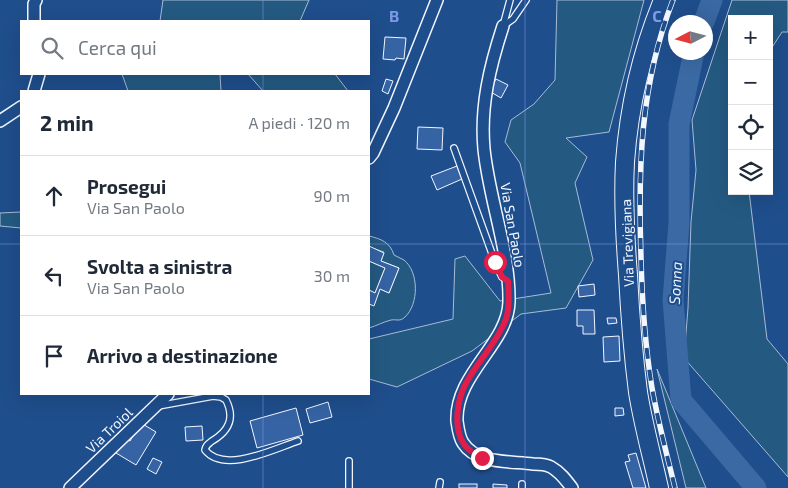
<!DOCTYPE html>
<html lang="it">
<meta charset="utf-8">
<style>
body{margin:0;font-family:"Exo 2",sans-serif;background:#f6f6f7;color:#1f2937}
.controls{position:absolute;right:15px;top:15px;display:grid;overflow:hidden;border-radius:0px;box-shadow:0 5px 20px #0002}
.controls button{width:45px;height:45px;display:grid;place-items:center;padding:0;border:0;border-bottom:1px solid #e0e1e3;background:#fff;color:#1f2937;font:25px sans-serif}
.compass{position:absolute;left:668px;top:15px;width:45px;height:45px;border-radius:50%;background:#fff;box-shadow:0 5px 20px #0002;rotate:264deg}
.stop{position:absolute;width:15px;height:15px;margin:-11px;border:4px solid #e11d48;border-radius:50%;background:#fff}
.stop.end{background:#e11d48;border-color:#fff;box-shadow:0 1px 5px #0008}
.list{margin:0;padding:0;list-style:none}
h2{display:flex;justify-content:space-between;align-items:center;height:65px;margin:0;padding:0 20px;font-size:21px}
h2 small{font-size:16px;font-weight:400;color:#747a83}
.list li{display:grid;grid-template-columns:32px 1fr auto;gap:15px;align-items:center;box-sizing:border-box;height:80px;padding:0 20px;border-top:1px solid #e0e1e3}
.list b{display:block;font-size:19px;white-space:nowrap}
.list p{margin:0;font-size:16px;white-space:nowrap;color:#747a83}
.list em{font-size:16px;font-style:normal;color:#747a83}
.icon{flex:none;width:28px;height:28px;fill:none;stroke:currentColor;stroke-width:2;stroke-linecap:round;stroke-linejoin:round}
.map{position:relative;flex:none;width:788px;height:488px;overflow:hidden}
.search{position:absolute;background:#fff;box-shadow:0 5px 20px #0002;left:20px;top:20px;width:350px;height:55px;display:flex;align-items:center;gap:12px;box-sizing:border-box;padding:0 18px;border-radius:0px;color:#747a83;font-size:19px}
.panel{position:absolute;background:#fff;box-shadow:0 5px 20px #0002;left:20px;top:90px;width:350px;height:305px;border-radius:0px}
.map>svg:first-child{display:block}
.green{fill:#245a82;stroke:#a8bbd7}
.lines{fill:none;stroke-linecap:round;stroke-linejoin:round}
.river{stroke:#3b69a3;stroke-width:21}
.building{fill:#3563a3;stroke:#f2f6ff}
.lane-casing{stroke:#f2f6ff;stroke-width:8}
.street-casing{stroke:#f2f6ff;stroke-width:14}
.primary-casing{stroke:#f2f6ff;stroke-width:20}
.lane{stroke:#1f4e8c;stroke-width:5.5}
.street{stroke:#1f4e8c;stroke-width:11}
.primary{stroke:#1f4e8c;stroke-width:18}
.rail-casing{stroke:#f2f6ff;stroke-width:5.5}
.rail{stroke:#1f4e8c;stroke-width:4;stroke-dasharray:11;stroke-linecap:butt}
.route{stroke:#e11d48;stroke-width:6}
.grid{fill:none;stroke:#7d9aea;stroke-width:1;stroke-opacity:0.55}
.labels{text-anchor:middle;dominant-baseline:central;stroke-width:4;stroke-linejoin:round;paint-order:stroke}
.street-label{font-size:14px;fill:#f2f6ff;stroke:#1f4e8c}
.water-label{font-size:15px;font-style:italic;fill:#f2f6ff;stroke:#1f4e8c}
.grid-label{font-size:16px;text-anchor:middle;font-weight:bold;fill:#7d9aea;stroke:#1f4e8c;stroke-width:4;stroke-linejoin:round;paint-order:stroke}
</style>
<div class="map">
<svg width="788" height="488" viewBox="0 0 788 488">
<rect width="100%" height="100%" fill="#1f4e8c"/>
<!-- green -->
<g class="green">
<path d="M163 0H309L300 21H160Z"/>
<path d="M557 0H644L609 132 566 138 587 157 575 183 593 260 566 308 521 314 472 351 397 387 369 379V339L453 319 455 259 465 256 500 301 551 293 520 163 505 142 511 120 534 104 555 80Z"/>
<path d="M732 0H788V32H782L769 52V19H732V191H749L767 339 788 364V477L684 358 688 308 691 222 696 170 692 120Z"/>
<path d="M122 74H224L220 75 221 91H128Z"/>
<path d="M248 74H335L348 91H263Z"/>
<path d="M21 212V228L0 226V213Z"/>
<path d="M369 236C381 239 390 242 394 255 397 257 401 258 404 260 419 272 419 304 405 317 400 322 396 319 391 320 383 322 376 326 369 328V304L374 305 380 289 389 293 399 268 381 261 384 252 369 247Z"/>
<path d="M369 261 385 268 375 293 369 290Z"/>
<path d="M657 369 706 488H686Z"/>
</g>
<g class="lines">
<!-- river -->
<g class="river">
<path d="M704 22 712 0"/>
<path d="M694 52 679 124V223L673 300 681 400 756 488"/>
</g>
</g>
<!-- building -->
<g class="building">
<path d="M385 37 406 38 404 59 396 58 395 60 383 59Z"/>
<path d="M386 79 393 81 388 94 382 91Z"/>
<path d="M496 79 508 85 501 98 489 91Z"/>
<path d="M418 127 443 128 442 150 417 149Z"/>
<path d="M457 166 462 179 437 190 431 176Z"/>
<path d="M369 246 384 253 381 261 399 268 389 293 380 289 374 306 369 304V290L375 293 385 268 369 261Z"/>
<path d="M594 284 595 295 579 297 578 286Z"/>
<path d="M577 310H594L595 334H583V326H577Z"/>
<path d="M607 318H616L617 323 608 324Z"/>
<path d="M619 336 620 361 604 362 603 337Z"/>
<path d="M328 402 332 417 310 423 306 409Z"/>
<path d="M296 408 303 435 257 448 250 421Z"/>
<path d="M615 408H623L624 415 615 416Z"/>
<path d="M141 423 156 432 136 465 116 453 125 438 130 441Z"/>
<path d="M202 426 203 440 186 441 185 427Z"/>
<path d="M636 453 646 488H633L625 462 630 461 628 455Z"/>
<path d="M153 458 162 462 156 474 147 469Z"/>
<rect x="459" y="484" width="18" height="4"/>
<path d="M493 484 507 485V488H493Z"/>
</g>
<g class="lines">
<defs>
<g id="lane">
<path d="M503 26 513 19 526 0"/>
<path d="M503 26 510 0"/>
<path d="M454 148 495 262 502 277 508 281"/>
<path d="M158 406 213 396 221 397 226 400C235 418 229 431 212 441 208 444 206 445 205 450 224 474 274 449 298 441"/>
<path d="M349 461V488"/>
<path d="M439 488 440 482"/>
<path d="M522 488V484"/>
</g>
<g id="street">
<path d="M34 21V4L36 0"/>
<path d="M503 26C490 66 480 106 484 149 489 199 510 252 509 302 508 344 455 374 457 421 458 428 459 437 463 443 476 464 510 461 533 464 538 464 546 464 551 467 560 472 566 480 572 488"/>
<path d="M34 91 39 74"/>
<path d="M0 121 21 107"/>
<path d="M369 158 373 153 394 108 437 0"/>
<path d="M70 488 168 394"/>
</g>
<path id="primary" d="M659 488C652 456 643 424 638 392 633 353 630 314 628 275 625 237 623 200 625 162 629 107 642 51 663 0"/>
</defs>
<!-- lane casing -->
<use href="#lane" class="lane-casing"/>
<!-- street casing -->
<use href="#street" class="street-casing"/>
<!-- primary casing -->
<use href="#primary" class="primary-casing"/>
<!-- lane -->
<use href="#lane" class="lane"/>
<!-- street -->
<use href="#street" class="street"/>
<!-- primary -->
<use href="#primary" class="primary"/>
<defs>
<path id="rail" d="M673 0C640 85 638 167 641 257 642 301 645 345 652 388 658 422 667 455 675 488"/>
</defs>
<!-- rail casing -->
<use href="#rail" class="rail-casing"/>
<!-- rail -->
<use href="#rail" class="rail"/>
</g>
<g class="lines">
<!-- route -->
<path class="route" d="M482 458C474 454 466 449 462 441 454 425 457 401 465 385 477 362 497 343 506 319 510 307 509 293 508 281L502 277 495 262"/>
</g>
<!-- grid -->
<path class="grid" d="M263 0V21M525 0V488M263 74V91M0 244H21M369 244H788M263 394V488"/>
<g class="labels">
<!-- street labels -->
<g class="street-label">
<text transform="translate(513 225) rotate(80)">Via San Paolo</text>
<text transform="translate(627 243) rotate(-92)">Via Trevigiana</text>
<text transform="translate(109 430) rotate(-44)">Via Troiol</text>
</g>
<!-- water labels -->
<g class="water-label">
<text transform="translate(675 283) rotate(-87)">Sonna</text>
</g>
</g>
<g class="grid-label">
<text x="394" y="22">B</text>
<text x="657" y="22">C</text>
</g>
</svg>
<div class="controls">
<button>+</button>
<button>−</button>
<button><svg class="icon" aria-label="locate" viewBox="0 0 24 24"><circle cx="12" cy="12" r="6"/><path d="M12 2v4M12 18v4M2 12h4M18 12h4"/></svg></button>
<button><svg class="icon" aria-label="layers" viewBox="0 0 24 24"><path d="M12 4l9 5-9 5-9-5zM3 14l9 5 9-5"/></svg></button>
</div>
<svg class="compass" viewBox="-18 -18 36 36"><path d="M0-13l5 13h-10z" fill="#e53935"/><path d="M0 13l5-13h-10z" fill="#747a83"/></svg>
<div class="stop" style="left:495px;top:262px"></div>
<div class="stop end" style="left:482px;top:458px"></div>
<div class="search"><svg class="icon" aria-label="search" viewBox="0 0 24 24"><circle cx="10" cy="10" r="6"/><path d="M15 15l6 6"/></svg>Cerca qui</div>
<section class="panel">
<h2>2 min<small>A piedi · 120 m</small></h2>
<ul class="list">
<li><svg class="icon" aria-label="ahead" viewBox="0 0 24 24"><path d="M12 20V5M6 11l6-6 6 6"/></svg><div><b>Prosegui</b><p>Via San Paolo</p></div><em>90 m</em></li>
<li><svg class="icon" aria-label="left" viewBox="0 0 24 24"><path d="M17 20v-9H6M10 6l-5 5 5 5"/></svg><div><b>Svolta a sinistra</b><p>Via San Paolo</p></div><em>30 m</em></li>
<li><svg class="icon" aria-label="arrive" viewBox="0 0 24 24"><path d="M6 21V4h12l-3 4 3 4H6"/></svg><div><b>Arrivo a destinazione</b></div></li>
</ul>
</section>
</div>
